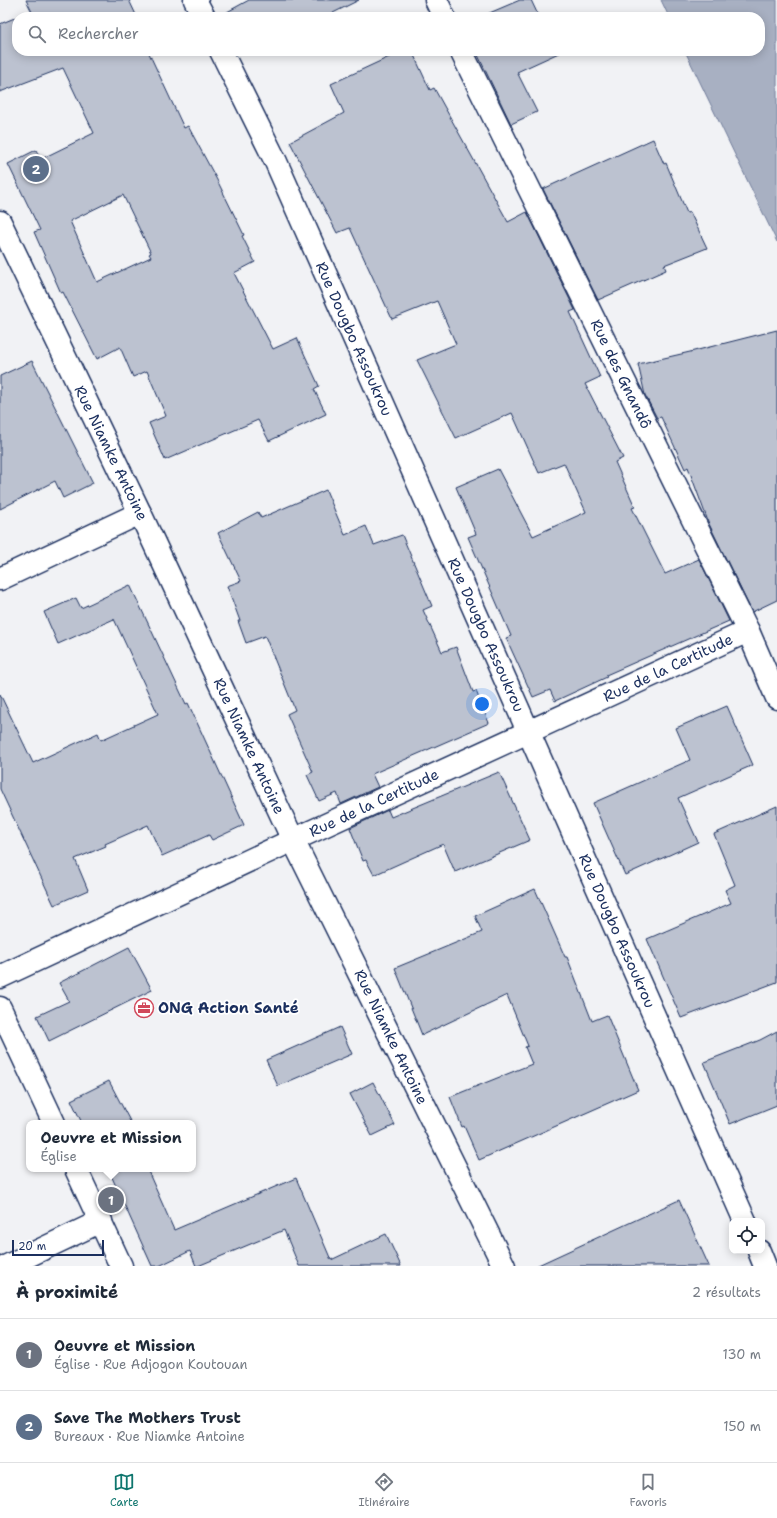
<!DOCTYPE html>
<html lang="fr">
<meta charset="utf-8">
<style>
body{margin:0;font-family:"Shantell Sans",sans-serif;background:#f2f2f3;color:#1f2937}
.controls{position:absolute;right:12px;bottom:12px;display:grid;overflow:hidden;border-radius:8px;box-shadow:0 2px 10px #0003}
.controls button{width:36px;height:36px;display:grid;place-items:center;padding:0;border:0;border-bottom:1px solid #e0e1e3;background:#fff;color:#1f2937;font:20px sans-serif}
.scale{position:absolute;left:12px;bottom:10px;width:92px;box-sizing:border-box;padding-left:4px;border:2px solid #1b2f5e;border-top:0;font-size:11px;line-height:14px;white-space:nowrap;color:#1b2f5e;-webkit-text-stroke:3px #fff;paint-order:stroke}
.you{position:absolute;left:482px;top:704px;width:14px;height:14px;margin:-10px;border:3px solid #fff;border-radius:50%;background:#1a73e8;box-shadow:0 0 0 6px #1a73e833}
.badge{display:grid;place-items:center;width:26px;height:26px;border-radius:50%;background:#0f766e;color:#fff;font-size:13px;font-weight:700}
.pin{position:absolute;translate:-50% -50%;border:2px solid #fff;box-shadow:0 1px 4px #0006}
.popup{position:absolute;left:26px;top:1120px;width:170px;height:52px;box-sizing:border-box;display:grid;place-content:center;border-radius:8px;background:#fff;filter:drop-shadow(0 1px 3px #0005);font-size:13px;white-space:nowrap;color:#747a83}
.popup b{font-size:15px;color:#1f2937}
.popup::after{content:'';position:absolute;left:50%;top:100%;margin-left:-8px;border:8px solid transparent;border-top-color:#fff}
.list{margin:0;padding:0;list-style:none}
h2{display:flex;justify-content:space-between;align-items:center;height:52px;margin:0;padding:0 16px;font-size:17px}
h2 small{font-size:13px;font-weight:400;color:#747a83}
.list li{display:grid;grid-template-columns:26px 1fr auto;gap:12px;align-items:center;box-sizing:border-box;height:72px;padding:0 16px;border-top:1px solid #e0e1e3}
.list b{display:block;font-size:15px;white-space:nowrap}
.list p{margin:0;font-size:13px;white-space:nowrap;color:#747a83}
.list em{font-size:13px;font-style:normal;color:#747a83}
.icon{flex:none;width:22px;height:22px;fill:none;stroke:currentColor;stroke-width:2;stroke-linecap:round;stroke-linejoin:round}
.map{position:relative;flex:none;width:777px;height:1266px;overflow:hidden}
.search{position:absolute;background:#fff;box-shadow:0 2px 10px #0003;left:12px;right:12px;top:12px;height:44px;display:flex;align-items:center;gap:10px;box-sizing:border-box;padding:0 14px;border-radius:16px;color:#747a83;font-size:15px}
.sheet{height:196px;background:#fff}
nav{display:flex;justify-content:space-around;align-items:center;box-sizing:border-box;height:56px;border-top:1px solid #e0e1e3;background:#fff;font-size:11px;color:#747a83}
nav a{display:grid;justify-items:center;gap:2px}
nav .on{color:#0f766e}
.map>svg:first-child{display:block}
.water{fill:#a8b0c2;stroke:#707c9a}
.building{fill:#bcc2d0;stroke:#1b2f5e;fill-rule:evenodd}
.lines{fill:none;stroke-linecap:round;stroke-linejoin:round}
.street-casing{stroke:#1b2f5e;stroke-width:25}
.street{stroke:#fff;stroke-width:22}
.labels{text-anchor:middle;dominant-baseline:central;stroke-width:3.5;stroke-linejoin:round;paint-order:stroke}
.street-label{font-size:15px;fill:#1b2f5e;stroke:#fff}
.poi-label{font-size:15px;font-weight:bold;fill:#1b2f5e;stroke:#fff;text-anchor:start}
</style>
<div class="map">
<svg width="777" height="1266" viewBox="0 0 777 1266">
<rect width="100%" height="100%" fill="#f1f2f5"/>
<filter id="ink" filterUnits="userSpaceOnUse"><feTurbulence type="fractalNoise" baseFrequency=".025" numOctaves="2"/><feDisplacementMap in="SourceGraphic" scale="8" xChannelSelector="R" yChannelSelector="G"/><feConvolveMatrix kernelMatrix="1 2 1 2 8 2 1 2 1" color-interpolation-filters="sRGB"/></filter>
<g filter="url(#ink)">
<!-- water -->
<path class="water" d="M661 0H777V242L685 51H760V17H669Z"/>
<!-- building -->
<g class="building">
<path d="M26 0H129L137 17H18L32 12Z"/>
<path d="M249 0H359L325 17H230L227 12Z"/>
<path d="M520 0H531L539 17H480Z"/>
<path d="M17 17V51H148L184 128 188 126 217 180 244 235 242 236 255 262 234 273 273 349 297 338 319 386 314 389 326 414 269 441 258 420 165 460 149 423 166 416 147 371 133 377 120 347 97 359 63 292 61 293 34 232 40 230 8 164 36 150 41 159 94 133 63 68 0 92V24ZM123 195 151 253 149 254 151 257 97 282 70 221Z"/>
<path d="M402 51H412L430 90 434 88 508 222 527 212 575 310 570 312 600 377 585 384 623 458 615 462 635 507 632 508 665 574 699 559 729 621 606 675 607 677 555 701 550 690 533 697 506 638 511 636 468 537 476 534 456 487 498 469 533 536 586 512 564 463 539 473 512 413 456 438 417 360 456 344 437 301 392 319 350 228 337 233 290 142 344 113 331 84Z"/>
<path d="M476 51H563L517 72 537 112 511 124Z"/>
<path d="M653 139 664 164 666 163 687 213 690 212 707 248 664 265 666 270 598 300 543 189Z"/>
<path d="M777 330V600L752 612 709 524 688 467 685 469 661 417 657 418 645 395 638 364 690 352Z"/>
<path d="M32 361 93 483 63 498 55 481 0 509V376Z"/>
<path d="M326 490 345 535 366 526 374 545 402 535 432 606 423 610 442 652 456 647 473 692 476 691 489 723 372 774 378 787 341 804 337 793 319 801 307 775 313 772 287 714 295 710 265 636 246 643 238 621H240L227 586 241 581 218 533 258 512 261 518Z"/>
<path d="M130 585 186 704 188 703 244 825 212 840 209 835 162 856 148 825 105 844 106 846 75 859 88 890 54 905 0 789V694L33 763 98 733 101 740 158 714 114 619 58 644 44 612 76 598 81 608Z"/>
<path d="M727 706 753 765 678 798 698 842 625 875 593 803 690 760 676 728Z"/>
<path d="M499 772 530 840 455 872 443 844 374 875 366 860 363 861 350 828 388 810 391 817Z"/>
<path d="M777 806V982L681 1018 647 939 731 903 725 890 735 885 714 834Z"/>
<path d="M535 889 565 957H567L592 1021 607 1015 638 1090 479 1160 464 1126 462 1127 450 1097 532 1064 525 1047 528 1046 507 995 422 1035 395 968 482 932 475 916Z"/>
<path d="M129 947 152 990 49 1041 37 1016 69 1001 59 983Z"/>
<path d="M340 1027 352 1054 278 1086 266 1060Z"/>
<path d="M777 1031V1105L730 1124 704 1062 760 1040Z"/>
<path d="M109 1081 131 1123H82L71 1100Z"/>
<path d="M373 1082 395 1125 372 1136 350 1094Z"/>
<path d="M118 1169H147L174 1230 296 1178 331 1260 386 1234 401 1266H299L284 1230 198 1266H196L190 1251 159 1266H152L110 1173Z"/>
<path d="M679 1200 709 1266H536Z"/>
</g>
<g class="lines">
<defs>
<g id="street">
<path d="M195 0 204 17"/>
<path d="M436 0 444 17"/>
<path d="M221 51 276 162 745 1221"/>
<path d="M461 51 748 631 777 698"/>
<path d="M0 222 140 513 293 840 504 1266"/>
<path d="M0 579 140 513"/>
<path d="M0 977 293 840 748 631"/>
<path d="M0 1008 54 1123"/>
<path d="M76 1169 121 1266"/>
<path d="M759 1251 765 1266"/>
<path d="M7 1266 101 1221"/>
</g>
</defs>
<!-- street casing -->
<use href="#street" class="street-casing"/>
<!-- street -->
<use href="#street" class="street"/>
</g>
</g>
<!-- icons -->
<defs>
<symbol id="office-ring" viewBox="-11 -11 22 22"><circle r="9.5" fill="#fff" stroke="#d1495b" stroke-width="1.5"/><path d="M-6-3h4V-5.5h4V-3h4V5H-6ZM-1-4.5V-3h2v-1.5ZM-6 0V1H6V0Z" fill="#d1495b"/></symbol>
</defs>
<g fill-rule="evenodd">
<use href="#office-ring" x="133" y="997" width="22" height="22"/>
</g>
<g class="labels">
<!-- street labels -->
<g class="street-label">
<text transform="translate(354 339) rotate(66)">Rue Dougbo Assoukrou</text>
<text transform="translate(621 374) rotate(64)">Rue des Gnandô</text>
<text transform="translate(111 453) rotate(64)">Rue Niamke Antoine</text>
<text transform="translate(486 635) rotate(66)">Rue Dougbo Assoukrou</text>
<text transform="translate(668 668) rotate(-25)">Rue de la Certitude</text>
<text transform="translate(249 746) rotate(65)">Rue Niamke Antoine</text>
<text transform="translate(374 803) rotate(-25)">Rue de la Certitude</text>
<text transform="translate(617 931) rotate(66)">Rue Dougbo Assoukrou</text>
<text transform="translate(391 1037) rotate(64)">Rue Niamke Antoine</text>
</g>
<!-- poi labels -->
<g class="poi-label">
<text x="158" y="1008">ONG Action Santé</text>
</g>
</g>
</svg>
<div class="controls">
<button><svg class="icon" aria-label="locate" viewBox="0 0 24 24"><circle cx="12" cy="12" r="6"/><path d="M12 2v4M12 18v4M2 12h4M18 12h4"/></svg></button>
</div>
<div class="scale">20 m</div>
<div class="you"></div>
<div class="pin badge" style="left:111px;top:1200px;background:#6b7280">1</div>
<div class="popup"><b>Oeuvre et Mission</b>Église</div>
<div class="pin badge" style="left:36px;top:169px;background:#5c6f8a">2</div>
<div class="search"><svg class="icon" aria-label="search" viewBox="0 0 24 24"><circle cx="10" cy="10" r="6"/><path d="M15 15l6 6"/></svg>Rechercher</div>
</div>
<section class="sheet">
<h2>À proximité<small>2 résultats</small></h2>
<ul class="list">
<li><span class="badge" style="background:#6b7280">1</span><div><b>Oeuvre et Mission</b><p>Église · Rue Adjogon Koutouan</p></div><em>130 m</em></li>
<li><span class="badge" style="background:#5c6f8a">2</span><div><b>Save The Mothers Trust</b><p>Bureaux · Rue Niamke Antoine</p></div><em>150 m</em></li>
</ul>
</section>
<nav>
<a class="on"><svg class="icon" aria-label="map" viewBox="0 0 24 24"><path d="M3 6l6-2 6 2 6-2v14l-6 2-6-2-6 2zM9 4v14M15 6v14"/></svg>Carte</a>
<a><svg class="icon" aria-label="directions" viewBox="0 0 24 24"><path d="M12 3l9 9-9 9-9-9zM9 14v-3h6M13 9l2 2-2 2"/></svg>Itinéraire</a>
<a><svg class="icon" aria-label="saved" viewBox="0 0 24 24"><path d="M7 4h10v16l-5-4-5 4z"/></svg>Favoris</a>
</nav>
